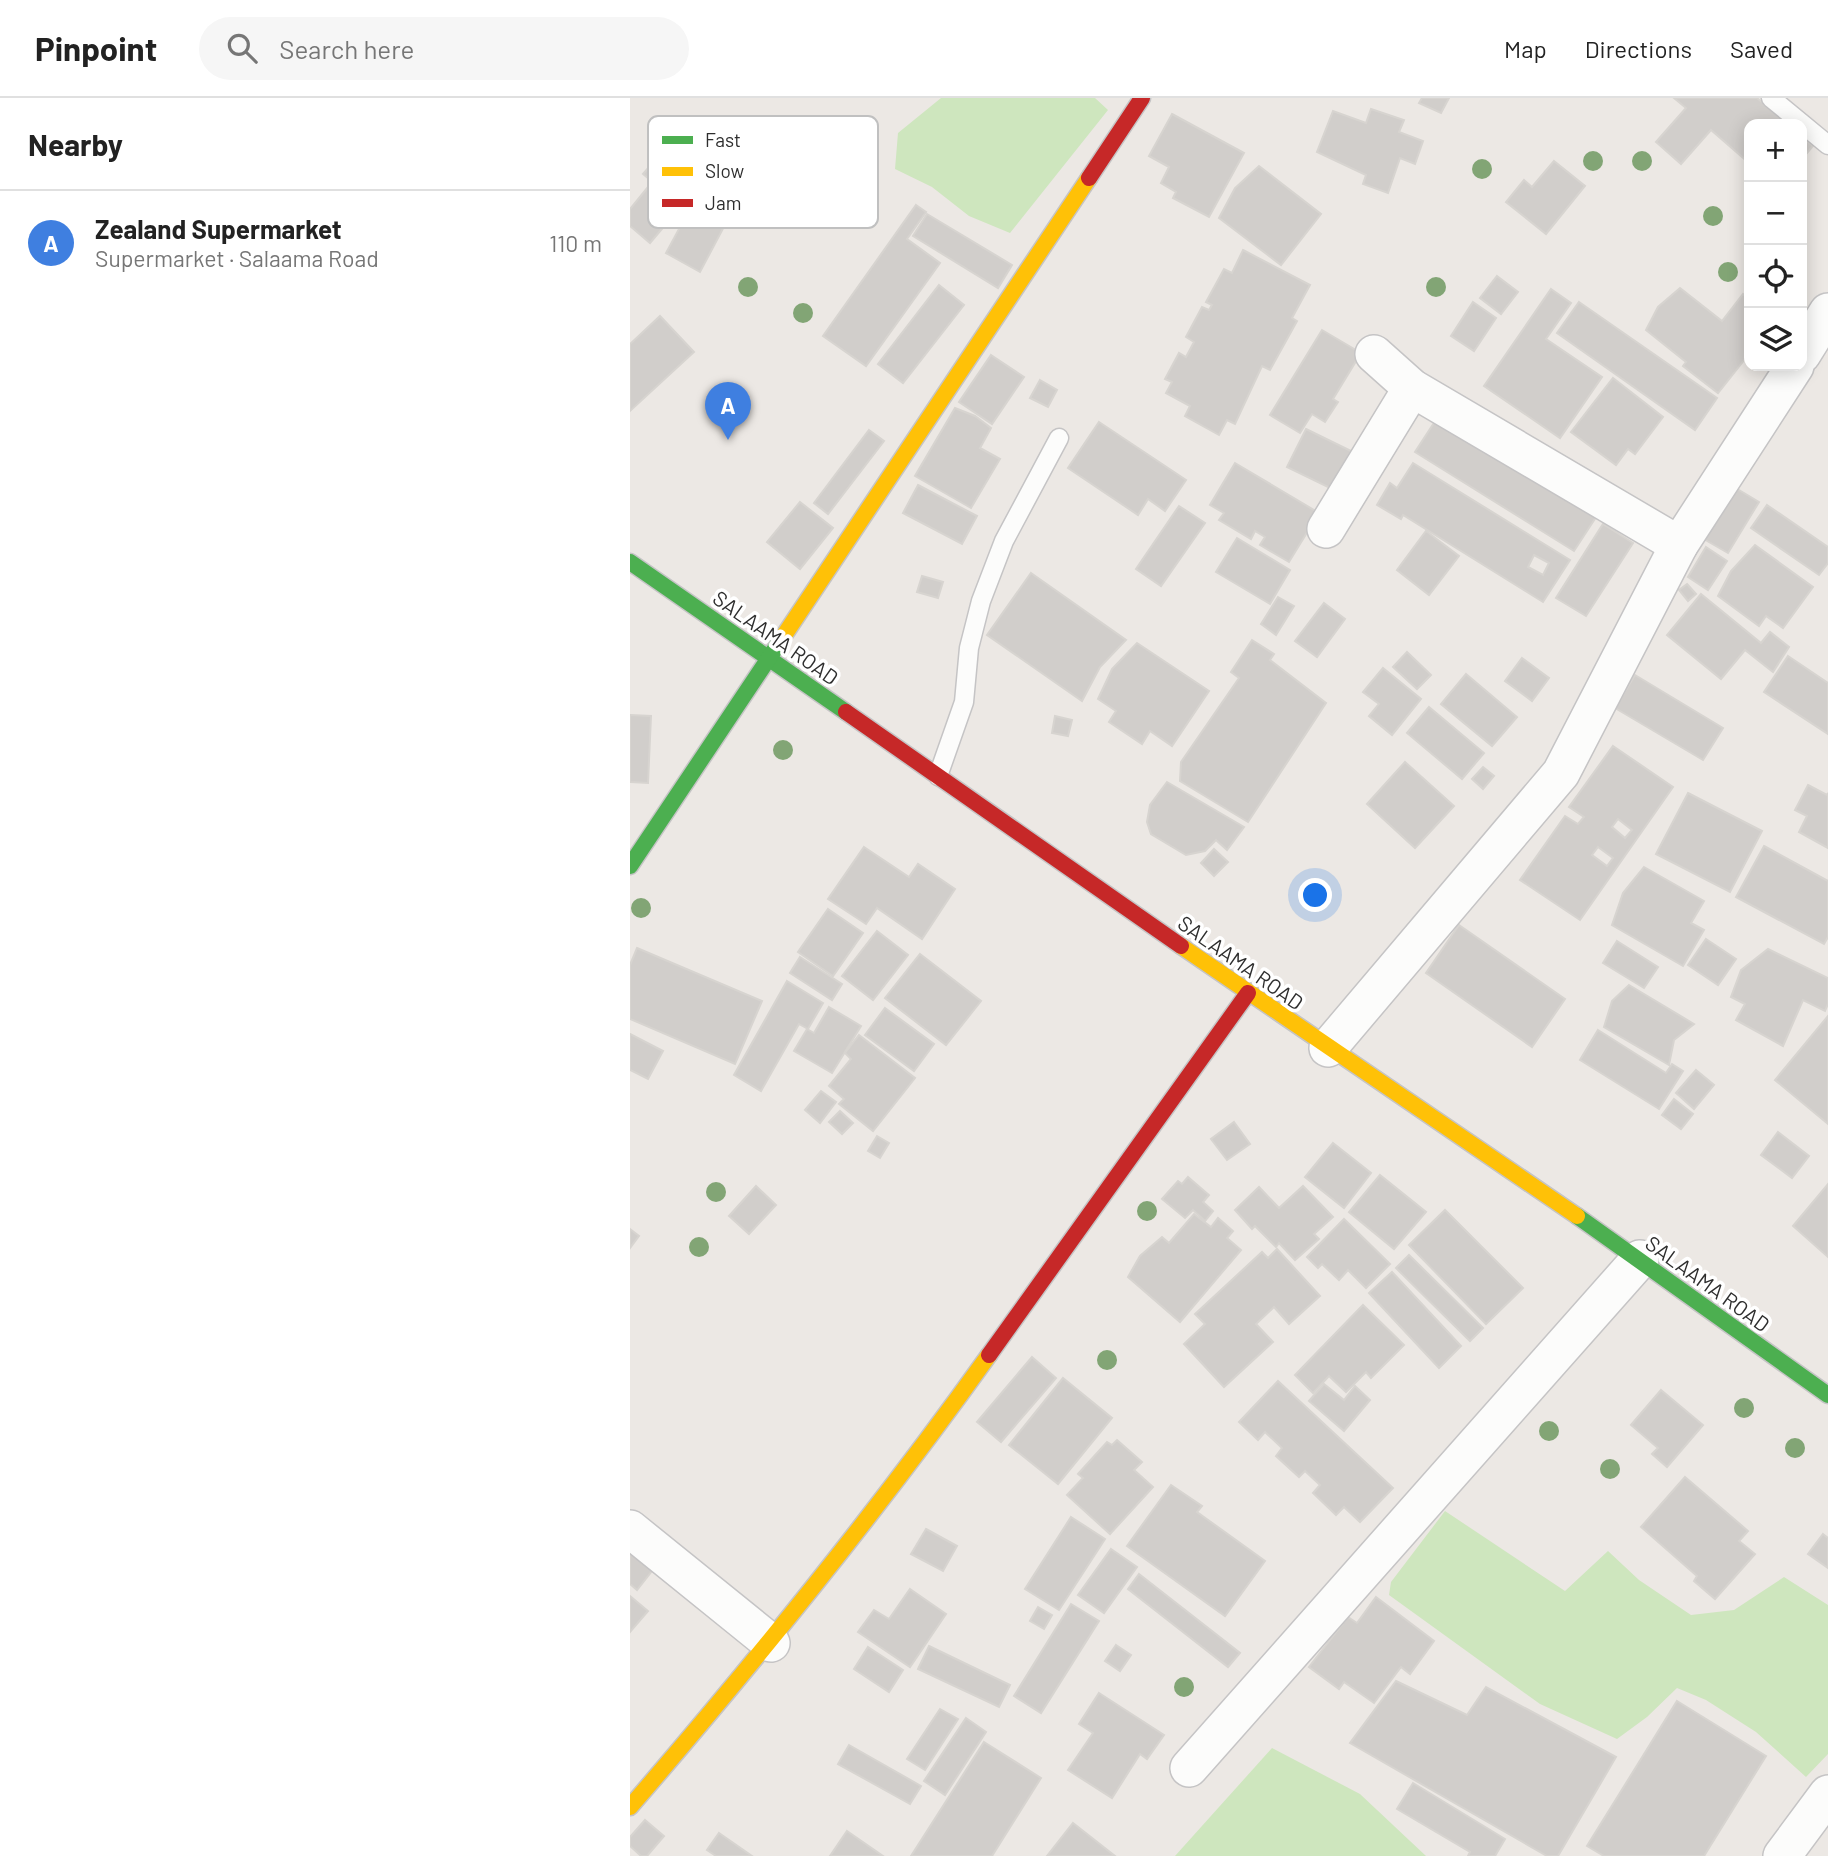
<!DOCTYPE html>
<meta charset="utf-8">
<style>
body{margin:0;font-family:Barlow,sans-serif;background:#f6f6f6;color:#222}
.controls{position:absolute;right:21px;top:21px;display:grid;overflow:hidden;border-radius:14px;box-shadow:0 4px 18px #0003}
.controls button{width:63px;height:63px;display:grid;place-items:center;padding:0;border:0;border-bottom:2px solid #e0e0e0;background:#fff;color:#222;font:35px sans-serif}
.you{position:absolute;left:686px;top:798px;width:24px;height:24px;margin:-18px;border:5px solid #fff;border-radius:50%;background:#1a73e8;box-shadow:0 0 0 10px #1a73e833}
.badge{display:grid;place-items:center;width:46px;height:46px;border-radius:50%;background:#7c3aed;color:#fff;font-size:23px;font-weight:700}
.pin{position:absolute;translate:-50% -58px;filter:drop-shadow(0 2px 4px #0008)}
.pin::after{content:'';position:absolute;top:37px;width:24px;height:21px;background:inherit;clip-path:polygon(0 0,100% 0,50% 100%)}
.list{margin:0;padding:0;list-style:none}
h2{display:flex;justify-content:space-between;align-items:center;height:91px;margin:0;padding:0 28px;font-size:30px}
h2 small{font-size:23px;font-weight:400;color:#767676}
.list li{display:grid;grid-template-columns:46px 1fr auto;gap:21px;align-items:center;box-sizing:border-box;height:105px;padding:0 28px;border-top:2px solid #e0e0e0}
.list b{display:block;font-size:26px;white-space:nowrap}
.list p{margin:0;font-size:23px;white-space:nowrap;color:#767676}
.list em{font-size:23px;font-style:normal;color:#767676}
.icon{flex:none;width:38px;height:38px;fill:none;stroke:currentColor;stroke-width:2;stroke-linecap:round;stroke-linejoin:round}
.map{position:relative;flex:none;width:1198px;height:1758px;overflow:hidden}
header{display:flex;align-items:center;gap:42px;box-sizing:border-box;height:98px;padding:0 35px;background:#fff;border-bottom:2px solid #e0e0e0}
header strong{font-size:33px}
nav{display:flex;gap:38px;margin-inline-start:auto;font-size:24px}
.search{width:490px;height:63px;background:#f6f6f6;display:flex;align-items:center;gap:18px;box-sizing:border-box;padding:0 24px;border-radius:38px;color:#767676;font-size:26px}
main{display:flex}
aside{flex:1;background:#fff}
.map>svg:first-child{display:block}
.green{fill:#cee6be}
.building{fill:#d1cecb;stroke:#d7d4d0;stroke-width:2;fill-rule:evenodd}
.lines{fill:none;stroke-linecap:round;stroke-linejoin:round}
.lane-casing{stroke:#c5c4c5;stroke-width:21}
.street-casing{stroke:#c5c4c5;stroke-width:40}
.fast-casing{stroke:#c5c4c5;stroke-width:19}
.slow-casing{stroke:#c5c4c5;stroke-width:19}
.jam-casing{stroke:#c5c4c5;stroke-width:19}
.lane{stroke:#fcfcfb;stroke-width:18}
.street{stroke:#fcfcfb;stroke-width:37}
.fast{stroke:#4caf50;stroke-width:16}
.slow{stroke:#ffc107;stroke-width:16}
.jam{stroke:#c62828;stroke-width:16}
.tree{fill:#82a575}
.labels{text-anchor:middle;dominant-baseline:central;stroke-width:7;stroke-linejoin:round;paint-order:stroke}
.street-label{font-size:21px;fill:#2e2e2e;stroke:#fff}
.key{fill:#fff;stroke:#c0c0c0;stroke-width:2}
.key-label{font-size:19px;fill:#2e2e2e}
</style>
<header>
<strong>Pinpoint</strong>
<div class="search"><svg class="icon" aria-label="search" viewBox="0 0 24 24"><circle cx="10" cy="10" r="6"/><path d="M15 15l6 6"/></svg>Search here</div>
<nav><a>Map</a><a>Directions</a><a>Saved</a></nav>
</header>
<main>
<aside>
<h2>Nearby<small></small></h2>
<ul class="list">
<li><span class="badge" style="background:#3f7fe0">A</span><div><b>Zealand Supermarket</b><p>Supermarket · Salaama Road</p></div><em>110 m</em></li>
</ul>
</aside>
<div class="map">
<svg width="1198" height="1758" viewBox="0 0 1198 1758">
<rect width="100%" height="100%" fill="#ece8e4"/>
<!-- green -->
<g class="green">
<path d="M311 0H465L478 12 380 135 339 118 302 89 265 71 268 35Z"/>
<path d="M815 1413 935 1493 978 1453 1009 1482 1061 1517 1104 1512 1154 1479 1198 1507V1656L1176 1679 1126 1634 1076 1602 1047 1590 1017 1619 987 1641 910 1606 759 1497 761 1484Z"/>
<path d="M642 1650 730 1696 796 1758H545Z"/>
</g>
<!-- building -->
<g class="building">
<path d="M792 0H819L811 15 789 5Z"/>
<path d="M1044 0H1127L1158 26H1119V65L1081 32 1051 66 1026 44 1056 10Z"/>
<path d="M741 11 774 22 769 34 793 43 785 66 770 60 758 95 733 86 736 77 687 54 703 13 736 25Z"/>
<path d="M542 16 614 55 579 119 543 100 546 94 531 85 539 69 519 58Z"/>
<path d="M63 19 82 35 32 92 13 76Z"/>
<path d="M1172 39 1183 48 1172 61Z"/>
<path d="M924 63 955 88 916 136 876 104 894 82 902 89Z"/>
<path d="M629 68 691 116 651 167 589 120 605 90Z"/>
<path d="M18 89 48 112 20 145 0 128V111Z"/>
<path d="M63 105 97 123 70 174 36 155Z"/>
<path d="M286 107 296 114 277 141 310 165 236 268 193 238Z"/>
<path d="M297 116 382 167 368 190 283 138Z"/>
<path d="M613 152 680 187 662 220 667 223 640 272 632 268 605 326 597 322 589 337 555 318 560 308 536 295 542 284 535 281 549 255 556 259 564 244 556 239 572 209 579 212 582 207 576 204 594 171 602 175Z"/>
<path d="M867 178 888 194 871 216 850 200Z"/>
<path d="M309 187 334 207 273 285 248 266Z"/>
<path d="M1050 190 1092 223 1113 196 1119 202V256L1088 295 1053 268 1056 264 1016 232 1028 209Z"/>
<path d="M921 191 941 205 916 241 972 279 930 340 854 288Z"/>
<path d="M843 204 866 220 844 253 821 238Z"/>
<path d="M949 204 1087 300 1065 332 927 235Z"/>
<path d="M30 218 64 254 0 313V246Z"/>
<path d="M692 232 731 255 703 301 708 304 695 324 682 316 670 335 640 317Z"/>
<path d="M361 257 394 279 362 326 329 304Z"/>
<path d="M983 280 1033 319 1005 356 998 351 986 367 941 334Z"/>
<path d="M410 282 427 292 418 309 400 300Z"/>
<path d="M325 310 345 318 361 330 350 350 370 361 341 410 285 378Z"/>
<path d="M811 314 970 413 944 453 785 354Z"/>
<path d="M469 324 556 382 535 413 518 401 508 417 438 370Z"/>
<path d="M676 331 721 353 702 391 657 369Z"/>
<path d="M239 332 254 343 198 416 184 405Z"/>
<path d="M605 365 689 415 659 464 630 447 635 439 625 433 621 441 589 422 594 415 580 407Z"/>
<path d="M783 365 940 462 913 504 773 417 771 421 747 407 760 385 767 390ZM904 457 919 465 913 477 898 469Z"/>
<path d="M288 387 347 418 332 446 273 415Z"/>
<path d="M1104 389 1129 404 1098 455 1072 440Z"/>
<path d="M170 404 203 430 170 471 137 444Z"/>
<path d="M1137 407 1198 449V465L1189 477 1121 430Z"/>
<path d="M549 408 575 425 531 488 506 471Z"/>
<path d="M973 426 1003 445 956 518 926 500Z"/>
<path d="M796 433 829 458 799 497 767 472Z"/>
<path d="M607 440 660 472 640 506 586 474Z"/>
<path d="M1125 447 1183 489 1153 530 1136 518 1129 528 1088 498 1101 473Z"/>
<path d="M1076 449 1097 463 1078 492 1058 479Z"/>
<path d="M401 475 496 542 470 569 452 603 357 537Z"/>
<path d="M292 478 313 484 308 500 287 494Z"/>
<path d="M1057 486 1066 496 1058 503 1049 492Z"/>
<path d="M1071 496 1131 545 1140 534 1159 549 1143 574 1115 552 1091 581 1037 537Z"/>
<path d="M648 499 664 508 646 537 631 526Z"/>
<path d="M694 505 715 521 687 559 665 543Z"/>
<path d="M622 542 644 556 640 562 696 605 618 724 550 683 551 664 609 580 601 574Z"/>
<path d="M507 545 579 593 542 648 520 633 512 646 479 624 486 613 468 601 482 571Z"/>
<path d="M777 554 801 577 787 591 763 569Z"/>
<path d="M1158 558 1198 585V636L1134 594Z"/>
<path d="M892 560 919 580 902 603 875 583Z"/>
<path d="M753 570 791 601 762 637 739 618 749 606 733 594Z"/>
<path d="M836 576 887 619 862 648 811 606Z"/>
<path d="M1005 577 1093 630 1073 662 985 610Z"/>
<path d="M799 609 854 655 832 681 777 635Z"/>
<path d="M0 617 21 618 18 685 0 684Z"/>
<path d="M425 618 442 622 438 638 422 635Z"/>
<path d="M983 648 1043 689 950 822 890 782 935 718 948 726 954 719 939 709ZM988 721 1002 732 995 740 982 729ZM968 749 983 760 977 768 962 757Z"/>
<path d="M775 664 824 708 785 750 737 706Z"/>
<path d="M853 669 864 678 853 691 842 681Z"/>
<path d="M537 684 614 729 597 752 586 742 575 753 556 757 521 736 517 724 520 707Z"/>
<path d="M1178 687 1197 697 1198 695V750L1169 734 1177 718 1165 712Z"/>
<path d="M1058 695 1132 733 1100 794 1026 756Z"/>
<path d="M1134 748 1198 783V839L1194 846 1106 799Z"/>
<path d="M234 749 279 779 288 766 325 791 292 841 247 810 236 826 198 801Z"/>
<path d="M584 751 598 764 584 778 571 765Z"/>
<path d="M1014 769 1074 803 1061 825 1074 832 1053 868 982 827 993 795Z"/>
<path d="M198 811 233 835 203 878 168 854Z"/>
<path d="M829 827 935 901 902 949 796 875Z"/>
<path d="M247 833 278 857 243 902 212 878Z"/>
<path d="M1076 841 1106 861 1088 887 1058 867Z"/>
<path d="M987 843 1028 869 1014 890 973 865Z"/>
<path d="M7 850 132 903 105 966 0 921V867Z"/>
<path d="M1138 851 1198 880V906L1195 913 1173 902 1153 948 1106 922 1115 906 1101 899 1111 872Z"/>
<path d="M290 856 351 903 316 947 255 900Z"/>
<path d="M170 859 212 886 202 902 160 875Z"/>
<path d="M157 883 193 905 178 931 169 926 131 993 104 977Z"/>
<path d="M999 887 1064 926 1044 942 1039 967 974 929 982 903Z"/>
<path d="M199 909 231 928 202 975 164 953 177 931 184 935Z"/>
<path d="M255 910 304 946 284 973 235 937Z"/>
<path d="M1198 918V1026L1145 982Z"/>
<path d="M968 932 1036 975 1042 966 1053 973 1029 1011 950 962Z"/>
<path d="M0 936 33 953 18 981 0 972Z"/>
<path d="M229 937 285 980 243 1033 209 1006 214 1001 199 988 221 961 215 955Z"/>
<path d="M1066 972 1084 987 1064 1011 1046 995Z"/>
<path d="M191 993 206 1004 190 1025 175 1012Z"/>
<path d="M1044 1001 1063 1016 1051 1031 1032 1017Z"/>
<path d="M210 1013 223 1025 212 1036 199 1024Z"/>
<path d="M604 1024 620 1046 597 1062 581 1041Z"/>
<path d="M1148 1034 1179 1058 1162 1080 1131 1057Z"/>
<path d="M247 1038 259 1045 250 1060 238 1053Z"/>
<path d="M703 1045 741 1075 714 1110 675 1079Z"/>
<path d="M750 1077 796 1114 764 1151 719 1114Z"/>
<path d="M558 1079 579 1097 573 1104 583 1113 575 1123 563 1112 555 1120 532 1101 548 1083 552 1086Z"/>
<path d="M1198 1086V1159L1163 1128Z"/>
<path d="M126 1088 146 1107 119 1136 99 1118Z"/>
<path d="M673 1088 703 1119 684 1136 689 1141 665 1162 649 1145 646 1149 625 1128 622 1131 605 1112 629 1089 649 1110Z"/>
<path d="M815 1112 893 1190 856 1226 779 1147Z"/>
<path d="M564 1116 581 1129 588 1120 603 1133 597 1140 611 1152 550 1224 498 1179 510 1158 532 1139 539 1145Z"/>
<path d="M714 1121 760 1166 736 1190 718 1172 709 1182 692 1166 688 1170 677 1159Z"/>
<path d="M0 1131 9 1138 0 1150Z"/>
<path d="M647 1151 690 1198 659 1226 644 1209 626 1226 643 1244 594 1289 554 1246 575 1226 565 1216 632 1154 638 1160Z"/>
<path d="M779 1157 853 1230 840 1243 766 1170Z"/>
<path d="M762 1174 831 1248 809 1270 739 1195Z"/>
<path d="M733 1207 774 1247 741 1280 736 1274 716 1294 699 1278 683 1295 665 1277Z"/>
<path d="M402 1259 426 1280 371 1344 347 1324Z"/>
<path d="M433 1280 482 1320 428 1386 379 1347Z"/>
<path d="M648 1283 763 1390 730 1424 714 1409 706 1417 683 1395 690 1387 675 1373 669 1379 646 1358 652 1350 635 1334 628 1342 609 1324Z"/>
<path d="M694 1286 714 1302 725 1288 740 1302 714 1333 679 1303Z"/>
<path d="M1031 1292 1073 1327 1037 1369 1022 1356 1028 1350 1001 1327Z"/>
<path d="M487 1342 512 1364 504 1372 523 1389 480 1436 437 1397 453 1380 448 1376 477 1344 482 1347Z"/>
<path d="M1055 1379 1118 1433 1109 1443 1125 1456 1085 1501 1064 1483 1067 1478 1011 1429Z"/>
<path d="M541 1387 572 1408 567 1414 635 1463 595 1518 497 1448Z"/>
<path d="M441 1419 475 1441 429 1512 395 1491Z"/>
<path d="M296 1431 327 1448 313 1473 281 1456Z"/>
<path d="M0 1434 33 1459 7 1492 0 1486Z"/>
<path d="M1193 1436 1198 1440V1470L1178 1456Z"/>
<path d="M481 1451 507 1469 474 1515 448 1497Z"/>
<path d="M509 1476 610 1555 598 1569 498 1491Z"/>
<path d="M280 1491 316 1516 280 1569 228 1534 244 1512 259 1521Z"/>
<path d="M0 1498 18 1513 0 1534Z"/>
<path d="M746 1499 804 1543 780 1576 771 1569 744 1605 714 1584 709 1591 679 1569 718 1519 727 1525Z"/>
<path d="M441 1506 469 1523 411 1615 384 1598Z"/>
<path d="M408 1509 422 1517 414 1531 400 1523Z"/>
<path d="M486 1547 501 1557 490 1573 475 1563Z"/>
<path d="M299 1548 380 1587 369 1609 288 1571Z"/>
<path d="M238 1549 273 1572 259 1594 224 1571Z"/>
<path d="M766 1583 837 1617 856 1589 986 1659 928 1758H917L720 1645Z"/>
<path d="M469 1595 534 1637 517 1661 510 1656 482 1700 438 1672 463 1635 449 1626Z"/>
<path d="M1047 1603 1136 1658 1074 1758H974L957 1748Z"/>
<path d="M310 1611 328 1621 295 1672 277 1661Z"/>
<path d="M336 1620 356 1634 315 1697 294 1683Z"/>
<path d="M354 1644 411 1680 362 1758H281Z"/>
<path d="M219 1647 291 1688 280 1706 208 1666Z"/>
<path d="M783 1685 875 1741 865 1758H838L840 1754 767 1711Z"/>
<path d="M15 1722 34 1738 17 1758H11L0 1748V1739Z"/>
<path d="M443 1725 485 1758H417Z"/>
<path d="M217 1733 253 1758H200Z"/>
<path d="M89 1735 122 1758H86L77 1752Z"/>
</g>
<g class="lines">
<defs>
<g id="lane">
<path d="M1141 0 1198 47"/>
<path d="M308 678 334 604 339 550 351 503 374 443 429 340"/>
</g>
<g id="street">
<path d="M744 256 782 290 1049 447"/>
<path d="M1172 256 1198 214"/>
<path d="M696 431 782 290"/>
<path d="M698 950 931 675 1049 447 1165 268"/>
<path d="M0 1431 141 1545"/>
<path d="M559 1670 1010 1161"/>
<path d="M1152 1758 1198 1696"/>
</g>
<g id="fast">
<path d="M0 464 216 614"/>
<path d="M0 768 151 542"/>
<path d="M947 1118 1198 1297"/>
</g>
<g id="slow">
<path d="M151 542 459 80"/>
<path d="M551 848 947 1118"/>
<path d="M0 1709C127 1562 246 1415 359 1257"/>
</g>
<g id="jam">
<path d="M459 80 512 0"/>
<path d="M216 614 551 848"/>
<path d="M359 1257 618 895"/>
</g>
</defs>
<!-- lane casing -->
<use href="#lane" class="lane-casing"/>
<!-- street casing -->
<use href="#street" class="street-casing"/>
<!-- fast casing -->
<use href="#fast" class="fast-casing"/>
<!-- slow casing -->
<use href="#slow" class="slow-casing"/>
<!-- jam casing -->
<use href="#jam" class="jam-casing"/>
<!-- lane -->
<use href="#lane" class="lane"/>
<!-- street -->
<use href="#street" class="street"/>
<!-- fast -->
<use href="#fast" class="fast"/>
<!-- slow -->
<use href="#slow" class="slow"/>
<!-- jam -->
<use href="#jam" class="jam"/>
</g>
<!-- trees -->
<g class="tree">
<circle cx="963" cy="63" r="10"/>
<circle cx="1012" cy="63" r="10"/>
<circle cx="852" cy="71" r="10"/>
<circle cx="1083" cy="118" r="10"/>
<circle cx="1098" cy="174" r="10"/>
<circle cx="118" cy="189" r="10"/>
<circle cx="806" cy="189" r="10"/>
<circle cx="173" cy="215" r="10"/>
<circle cx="153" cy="652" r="10"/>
<circle cx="11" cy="810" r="10"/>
<circle cx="86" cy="1094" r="10"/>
<circle cx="517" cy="1113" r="10"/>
<circle cx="69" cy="1149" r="10"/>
<circle cx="477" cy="1262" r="10"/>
<circle cx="1114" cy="1310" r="10"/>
<circle cx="919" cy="1333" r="10"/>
<circle cx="1165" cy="1350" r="10"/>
<circle cx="980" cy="1371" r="10"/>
<circle cx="554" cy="1589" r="10"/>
</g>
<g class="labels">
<!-- street labels -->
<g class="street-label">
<text transform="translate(146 539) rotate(35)">SALAAMA ROAD</text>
<text transform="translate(611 864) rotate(35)">SALAAMA ROAD</text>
<text transform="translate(1078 1185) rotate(36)">SALAAMA ROAD</text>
</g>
</g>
<!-- legend -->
<rect x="18" y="18" width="230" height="112" rx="10" class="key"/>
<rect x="32" y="38" width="31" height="8" fill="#4caf50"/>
<rect x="32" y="69" width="31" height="9" fill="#ffc107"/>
<rect x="32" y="101" width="31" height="8" fill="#c62828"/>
<g class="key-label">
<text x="75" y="49">Fast</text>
<text x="75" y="80">Slow</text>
<text x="75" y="112">Jam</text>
</g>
</svg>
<div class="controls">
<button>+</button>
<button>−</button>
<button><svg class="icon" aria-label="locate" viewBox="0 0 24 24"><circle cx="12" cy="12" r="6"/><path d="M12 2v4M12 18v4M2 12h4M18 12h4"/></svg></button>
<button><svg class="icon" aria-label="layers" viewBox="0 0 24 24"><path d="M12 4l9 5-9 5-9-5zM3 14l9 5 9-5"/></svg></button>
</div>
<div class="you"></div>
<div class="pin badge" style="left:98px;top:342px;background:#3f7fe0">A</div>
</div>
</main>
